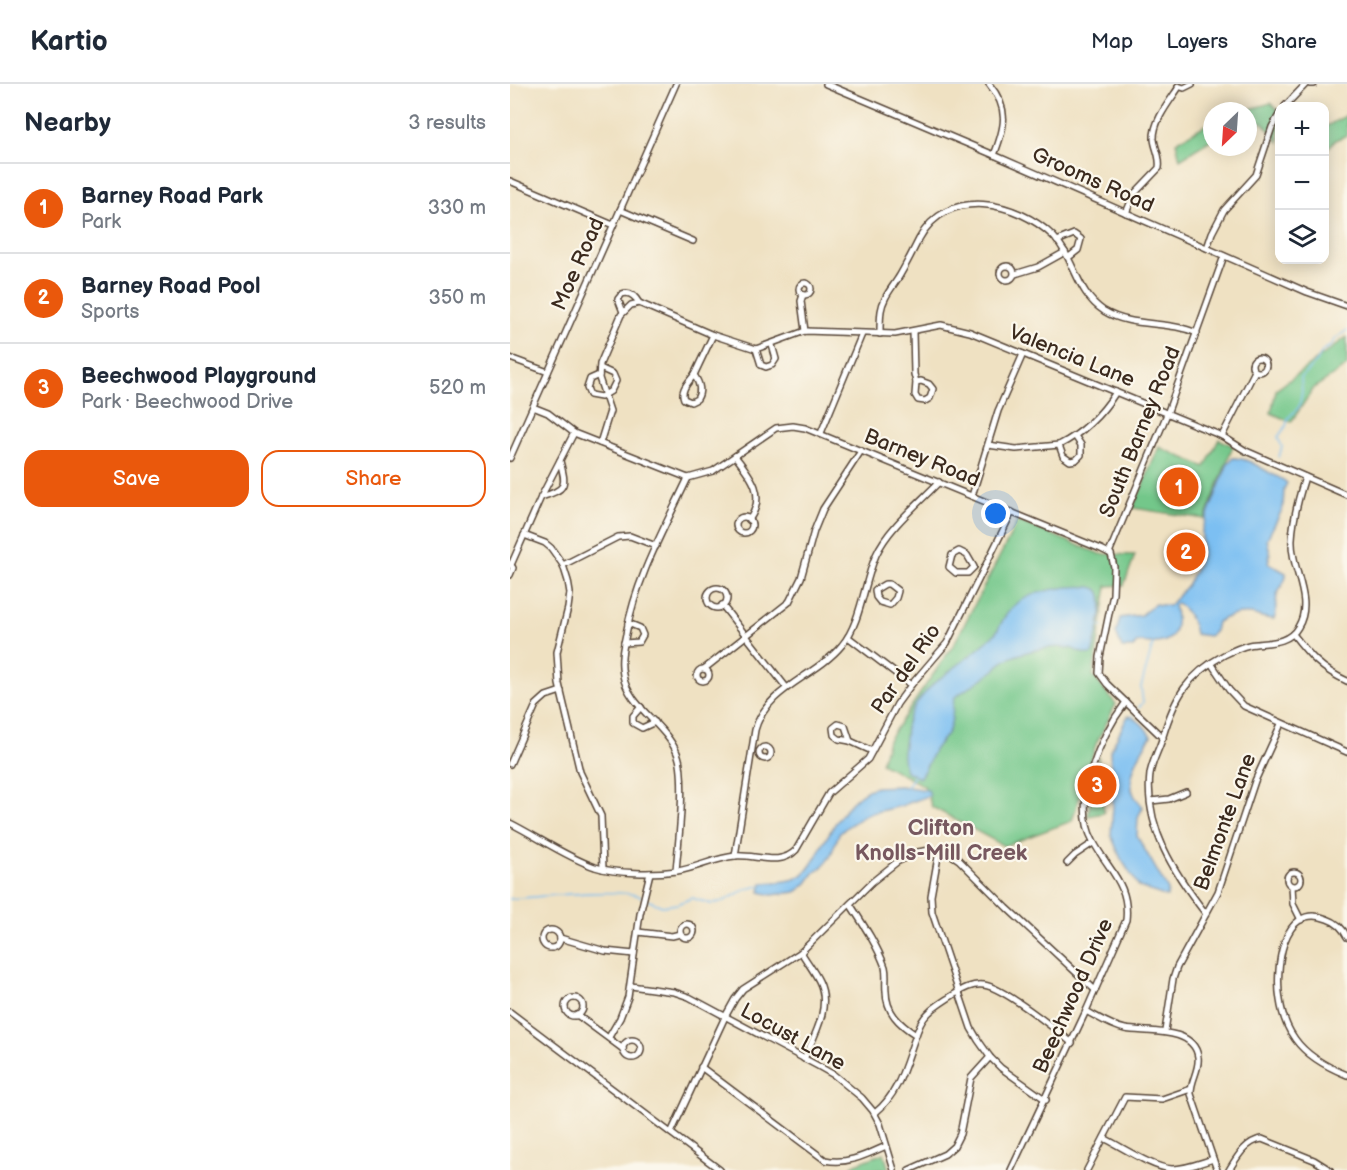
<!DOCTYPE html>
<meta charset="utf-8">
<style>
body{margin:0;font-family:"Balsamiq Sans",sans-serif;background:#f6f6f7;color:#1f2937}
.controls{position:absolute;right:18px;top:18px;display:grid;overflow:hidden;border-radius:12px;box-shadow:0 3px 15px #0003}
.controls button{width:54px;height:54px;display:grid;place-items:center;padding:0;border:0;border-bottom:2px solid #e0e1e3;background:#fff;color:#1f2937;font:30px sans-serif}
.compass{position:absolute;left:693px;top:18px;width:54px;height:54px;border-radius:50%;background:#fff;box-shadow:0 3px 15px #0003;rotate:205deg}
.you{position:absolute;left:486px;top:430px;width:21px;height:21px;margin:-15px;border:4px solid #fff;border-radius:50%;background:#1a73e8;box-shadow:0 0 0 9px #1a73e833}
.badge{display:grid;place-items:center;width:39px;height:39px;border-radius:50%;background:#ea580c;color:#fff;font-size:20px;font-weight:700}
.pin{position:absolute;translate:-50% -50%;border:3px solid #fff;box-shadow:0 2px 6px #0006}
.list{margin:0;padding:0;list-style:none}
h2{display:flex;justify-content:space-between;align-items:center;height:78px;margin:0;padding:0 24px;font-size:26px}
h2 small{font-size:20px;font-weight:400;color:#747a83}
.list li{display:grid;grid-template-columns:39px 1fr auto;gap:18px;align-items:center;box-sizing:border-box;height:90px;padding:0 24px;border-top:2px solid #e0e1e3}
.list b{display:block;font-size:22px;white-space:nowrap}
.list p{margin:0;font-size:20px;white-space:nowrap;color:#747a83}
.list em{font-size:20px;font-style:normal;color:#747a83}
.actions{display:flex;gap:12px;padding:18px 24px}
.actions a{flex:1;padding:14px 0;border:2px solid #ea580c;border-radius:18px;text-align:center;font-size:21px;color:#ea580c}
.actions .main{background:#ea580c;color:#fff}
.icon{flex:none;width:33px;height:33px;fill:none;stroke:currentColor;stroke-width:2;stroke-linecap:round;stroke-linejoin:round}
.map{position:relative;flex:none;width:837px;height:1086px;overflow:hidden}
header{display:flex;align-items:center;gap:36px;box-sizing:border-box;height:84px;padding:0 30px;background:#fff;border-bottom:2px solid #e0e1e3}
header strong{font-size:28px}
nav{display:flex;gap:33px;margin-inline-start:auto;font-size:21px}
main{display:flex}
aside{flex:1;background:#fff}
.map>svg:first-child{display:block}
.green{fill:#73c78a;stroke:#577854;stroke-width:1.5}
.water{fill:#7bbff2;stroke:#5b7488;stroke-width:1.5}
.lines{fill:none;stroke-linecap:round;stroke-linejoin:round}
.stream{stroke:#7bbff2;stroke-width:1.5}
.minor-casing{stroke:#564537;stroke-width:8}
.minor{stroke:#fff;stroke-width:5}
.labels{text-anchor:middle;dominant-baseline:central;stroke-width:4.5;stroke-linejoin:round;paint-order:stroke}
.street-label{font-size:21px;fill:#3b2a1e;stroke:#fbf7ec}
.neighbourhood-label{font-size:22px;font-weight:bold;fill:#77585f;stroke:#fbf7ec}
</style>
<header>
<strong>Kartio</strong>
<nav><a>Map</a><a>Layers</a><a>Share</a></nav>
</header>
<main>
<aside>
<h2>Nearby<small>3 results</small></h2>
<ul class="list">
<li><span class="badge">1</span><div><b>Barney Road Park</b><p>Park</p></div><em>330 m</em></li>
<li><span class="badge">2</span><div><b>Barney Road Pool</b><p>Sports</p></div><em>350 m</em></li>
<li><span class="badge">3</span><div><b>Beechwood Playground</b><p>Park · Beechwood Drive</p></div><em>520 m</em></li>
</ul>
<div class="actions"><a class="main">Save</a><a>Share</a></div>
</aside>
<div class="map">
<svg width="837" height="1086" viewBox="0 0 837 1086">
<rect width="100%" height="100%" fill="#fbf7ec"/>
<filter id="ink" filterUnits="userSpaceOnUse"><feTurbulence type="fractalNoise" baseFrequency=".0167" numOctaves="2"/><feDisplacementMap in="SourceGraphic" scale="12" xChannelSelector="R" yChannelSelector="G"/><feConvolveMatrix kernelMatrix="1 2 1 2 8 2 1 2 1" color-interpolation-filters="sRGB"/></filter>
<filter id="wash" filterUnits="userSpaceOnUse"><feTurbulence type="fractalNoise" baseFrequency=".008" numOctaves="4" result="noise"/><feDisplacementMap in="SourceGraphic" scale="24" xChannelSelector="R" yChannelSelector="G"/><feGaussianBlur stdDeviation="1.35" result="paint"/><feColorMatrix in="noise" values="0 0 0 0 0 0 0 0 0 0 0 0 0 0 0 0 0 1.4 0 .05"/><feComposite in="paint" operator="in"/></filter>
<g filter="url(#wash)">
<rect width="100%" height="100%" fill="#efe1c2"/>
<!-- green -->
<g class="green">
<path d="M761 19 769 27V58L752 38 738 41V27H733Z"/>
<path d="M837 31V51L826 56 815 67V43Z"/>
<path d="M702 37V55L670 75 666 58Z"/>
<path d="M837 253V282L804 304 781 338 761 329 766 306Z"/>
<path d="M709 355 723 362 695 435 623 424 649 363 695 383Z"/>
<path d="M508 437 590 470 625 471 614 501 597 502 583 592 606 620 586 660 562 737 494 762 422 723 414 702 371 679 378 656 444 560Z"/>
<path d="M588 672 594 729 578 732Z"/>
<path d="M374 1069 379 1086H340L343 1081Z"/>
</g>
<!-- water -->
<g class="water">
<path d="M723 374C737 374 748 382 760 389 767 393 771 393 777 399L774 405 773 424 757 455 760 469 758 479 776 489C777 497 770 503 767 511 765 519 768 527 764 535 755 535 748 531 740 530 729 529 716 533 707 538L705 547 699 552 685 550C683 537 678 527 667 519L664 521C668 539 669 557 646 559 639 560 633 557 626 559L623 564H612L606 549 610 534 631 531 645 520 659 522 677 501 685 486 692 470V446L718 379Z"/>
<path d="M558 503C566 503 579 501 587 505 599 512 585 558 582 570 574 572 568 566 560 564 541 561 495 569 485 586L445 613C441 624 444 635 439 646 436 653 429 659 425 665 419 675 417 685 409 694L396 687C391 674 393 667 395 654 396 649 395 644 397 639 400 624 414 610 424 599 444 584 465 569 483 552 490 545 492 535 498 528 513 510 535 506 558 503Z"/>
<path d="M618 632C629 635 635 643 641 652 631 667 615 693 624 711 626 715 630 719 633 723L628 733 627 752 658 806 657 813 629 803 611 775 601 751 603 722 600 667Z"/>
<path d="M390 702 418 706 420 711 391 722 357 730 338 742 329 750 320 773 313 782 304 789 297 799 286 808 262 811 250 808 252 799C264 798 278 799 289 793 298 789 304 776 309 768 319 748 342 707 367 703 375 702 382 703 390 702Z"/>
</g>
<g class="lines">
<!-- stream -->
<g class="stream">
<path d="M769 373 772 363 768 353 776 342 778 334 789 323 792 308 791 294 807 277 813 266 821 262 824 256 837 246"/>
<path d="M588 542 593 543"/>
<path d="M629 623 633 619 631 603 643 560"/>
<path d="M622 634 624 630"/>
<path d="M397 703 404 692"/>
<path d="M0 815C25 813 114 803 131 813"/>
<path d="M137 816 152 822 167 820 182 814 201 820 214 817 236 805 250 802"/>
</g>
</g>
</g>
<g filter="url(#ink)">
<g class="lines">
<defs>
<g id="minor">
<path d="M316 0 484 71 797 208 837 222"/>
<path d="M479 0C500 25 495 43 484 71"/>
<path d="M800 0H804"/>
<path d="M668 2 674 4 682 0"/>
<path d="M775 22 796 0"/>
<path d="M0 97 103 141"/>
<path d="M110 126 183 157"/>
<path d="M616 129 624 110 649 84C651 73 645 65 644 55 643 37 660 17 669 3"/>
<path d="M547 157 564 150 571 155 568 166 559 173"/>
<path d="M697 164 702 149 714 126 746 91 762 43 770 29"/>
<circle cx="497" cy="189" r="7"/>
<path d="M505 190 528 183 555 168"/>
<circle cx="295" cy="205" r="6"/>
<path d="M293 211 291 217 295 247"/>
<path d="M113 228 108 215 112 210C120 207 125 212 129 219L203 251 246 265 251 281 256 283 262 281 266 275 262 261"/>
<path d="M403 247 404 290 406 298"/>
<path d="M370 250C370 243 370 234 371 227 373 213 383 203 390 191 397 179 403 167 409 155 437 102 507 117 543 152 565 174 566 209 594 227 622 244 657 236 687 249"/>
<path d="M246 265 295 247 385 250 431 241 460 248 712 352 736 367 837 411"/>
<path d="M0 274 38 288"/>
<circle cx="749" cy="281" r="7"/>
<path d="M89 291 80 295 77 304 80 311 91 313 101 307 106 297 103 290 90 284"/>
<path d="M184 291C189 298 192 307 187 315L181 318 174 315C170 306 178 299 184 291Z"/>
<path d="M184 291 203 251"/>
<path d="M411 297 419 300 423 305 420 314 415 317 408 316 405 311 406 298Z"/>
<path d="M23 323 38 329 64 349 178 394 203 387 266 344 283 342 295 344 591 465 601 470 604 483 603 510 590 573 589 589 597 600 653 654"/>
<path d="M311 349 352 250"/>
<path d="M712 352 745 287"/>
<path d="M90 359 100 327 89 294 90 280 111 231 121 221 129 219"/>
<path d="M478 361 506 365 549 361 553 372 560 377 566 376 571 371V361L565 352"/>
<path d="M549 361C573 349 592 330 606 308"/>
<path d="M225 372C241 392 257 411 239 436"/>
<path d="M0 374 166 0"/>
<path d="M462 412 488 327 513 270"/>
<path d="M31 413C58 405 56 401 50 377"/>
<circle cx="234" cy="441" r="8"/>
<path d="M14 451 35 459 41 464 53 481 58 497 60 509 58 524 47 568 49 600 70 688 91 732 93 785"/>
<path d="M449 467 457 471 464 483 458 489H446L439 483 442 471Z"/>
<path d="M599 469 657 330 714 172"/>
<path d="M0 480 3 484 0 491"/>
<path d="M1 481 31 413 64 349"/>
<path d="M53 481 108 453 120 452 146 462"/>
<path d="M375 500H379L388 507 386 514 380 521 370 518 366 513 365 506Z"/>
<circle cx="207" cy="514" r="10"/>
<path d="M212 521 276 603"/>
<path d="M783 550C800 572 811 585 837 597"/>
<path d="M338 553 401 601"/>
<path d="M114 559 129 558 133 551 130 544 118 539"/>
<path d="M701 579 719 606 734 622 837 668"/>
<circle cx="193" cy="591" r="6"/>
<path d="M194 585 279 518 291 494 304 447 313 425 351 367"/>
<path d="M131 623 123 632V639L132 644 145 638"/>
<path d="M328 640 335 642 340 657 329 655 324 651 323 644Z"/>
<path d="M340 657 362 667"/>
<circle cx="255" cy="669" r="6"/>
<path d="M0 680 26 621 36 612 51 607"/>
<path d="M641 717 659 715 676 708"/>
<path d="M0 739C28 753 56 773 85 783 107 790 144 790 167 787 187 784 205 774 225 772 245 770 270 783 286 766L319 709 358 675 387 620 401 601 437 559 502 428"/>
<path d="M429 767 421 812 422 828 461 944 468 956 480 973 491 984 536 1016"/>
<path d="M225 772 245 646C257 603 306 593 332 561 351 539 354 498 366 471 378 444 409 419 429 398"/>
<path d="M557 779 565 771 583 759"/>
<path d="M166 787C168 761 177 691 167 669 155 640 118 622 113 591 110 577 113 564 116 550 126 494 154 445 178 394"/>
<circle cx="784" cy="795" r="7"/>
<path d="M782 802 783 820 791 836"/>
<path d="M340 820C353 840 367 861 375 883 377 891 375 899 376 907 376 928 389 940 406 951"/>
<path d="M696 830C665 790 634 744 640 690 642 677 650 664 653 652 665 613 677 591 714 571 722 567 730 563 739 561 756 558 778 561 788 543 805 515 780 485 782 455 783 436 789 412 795 393"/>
<circle cx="177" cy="847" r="7"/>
<circle cx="41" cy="855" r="9"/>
<path d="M128 848 162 852 170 850"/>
<path d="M837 853C833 844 826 838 817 835 771 817 765 888 770 916 772 930 777 944 785 955 797 972 817 983 837 991"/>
<path d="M50 854 95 867 124 870"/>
<path d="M291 868C297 878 304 887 309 897 322 923 304 952 294 975"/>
<path d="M121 902 164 908 179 913 308 982 324 991 352 1014 363 1027 370 1040 384 1086"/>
<circle cx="64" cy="923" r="9"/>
<path d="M576 927C589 934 601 942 615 945 635 949 684 942 688 973 690 986 680 997 681 1010L707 1086"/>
<path d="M0 928 210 1086"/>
<path d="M67 931 113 965"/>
<path d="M655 947 663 895 667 883 708 808 745 697 771 640"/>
<path d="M99 953 110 934 118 913 130 830 140 789"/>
<circle cx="122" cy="965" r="9"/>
<path d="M191 983 315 1076C337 1081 356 1071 376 1062"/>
<path d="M365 1029C393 1006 396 973 410 941 416 928 428 921 440 913 450 907 461 899 474 901 494 904 544 944 562 959"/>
<path d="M161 1049 215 933 225 915 233 905 291 868 362 798 387 778 408 768 420 766 437 768 449 776 497 824 585 906"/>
<path d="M594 1054C612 1063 643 1084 662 1085 676 1085 690 1079 703 1075"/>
<path d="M399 1086 435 1070 444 1062 450 1050 461 994 480 973"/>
<path d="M501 1086 576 927 616 836C620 800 598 786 583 757 561 717 591 651 616 618"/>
<path d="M577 1086 615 1013 652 1015 681 1005"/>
<path d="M719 1086C727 1073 736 1057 752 1055L804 1076 820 1086"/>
</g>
</defs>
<!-- minor casing -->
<use href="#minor" class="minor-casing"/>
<!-- minor -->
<use href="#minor" class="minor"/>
</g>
</g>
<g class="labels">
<!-- street labels -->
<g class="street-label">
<text transform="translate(583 96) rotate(24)">Grooms Road</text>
<text transform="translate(68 180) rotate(-66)">Moe Road</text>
<text transform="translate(562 272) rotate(22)">Valencia Lane</text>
<text transform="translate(630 348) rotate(-68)">South Barney Road</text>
<text transform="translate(412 374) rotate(22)">Barney Road</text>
<text transform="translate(396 585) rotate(-55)">Par del Rio</text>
<text transform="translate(715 738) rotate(-70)">Belmonte Lane</text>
<text transform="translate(563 912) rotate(-66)">Beechwood Drive</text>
<text transform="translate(283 953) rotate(29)">Locust Lane</text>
</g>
<!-- neighbourhood labels -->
<g class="neighbourhood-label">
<text x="431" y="744">Clifton<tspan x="431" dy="25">Knolls-Mill Creek</tspan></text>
</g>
</g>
</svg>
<div class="controls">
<button>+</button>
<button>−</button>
<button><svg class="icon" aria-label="layers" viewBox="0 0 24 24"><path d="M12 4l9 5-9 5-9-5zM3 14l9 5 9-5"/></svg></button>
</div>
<svg class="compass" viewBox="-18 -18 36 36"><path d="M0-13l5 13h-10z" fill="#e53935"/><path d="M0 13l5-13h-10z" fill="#747a83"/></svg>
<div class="you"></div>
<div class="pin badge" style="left:669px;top:403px">1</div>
<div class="pin badge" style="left:676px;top:468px">2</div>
<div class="pin badge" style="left:587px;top:701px">3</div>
</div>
</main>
